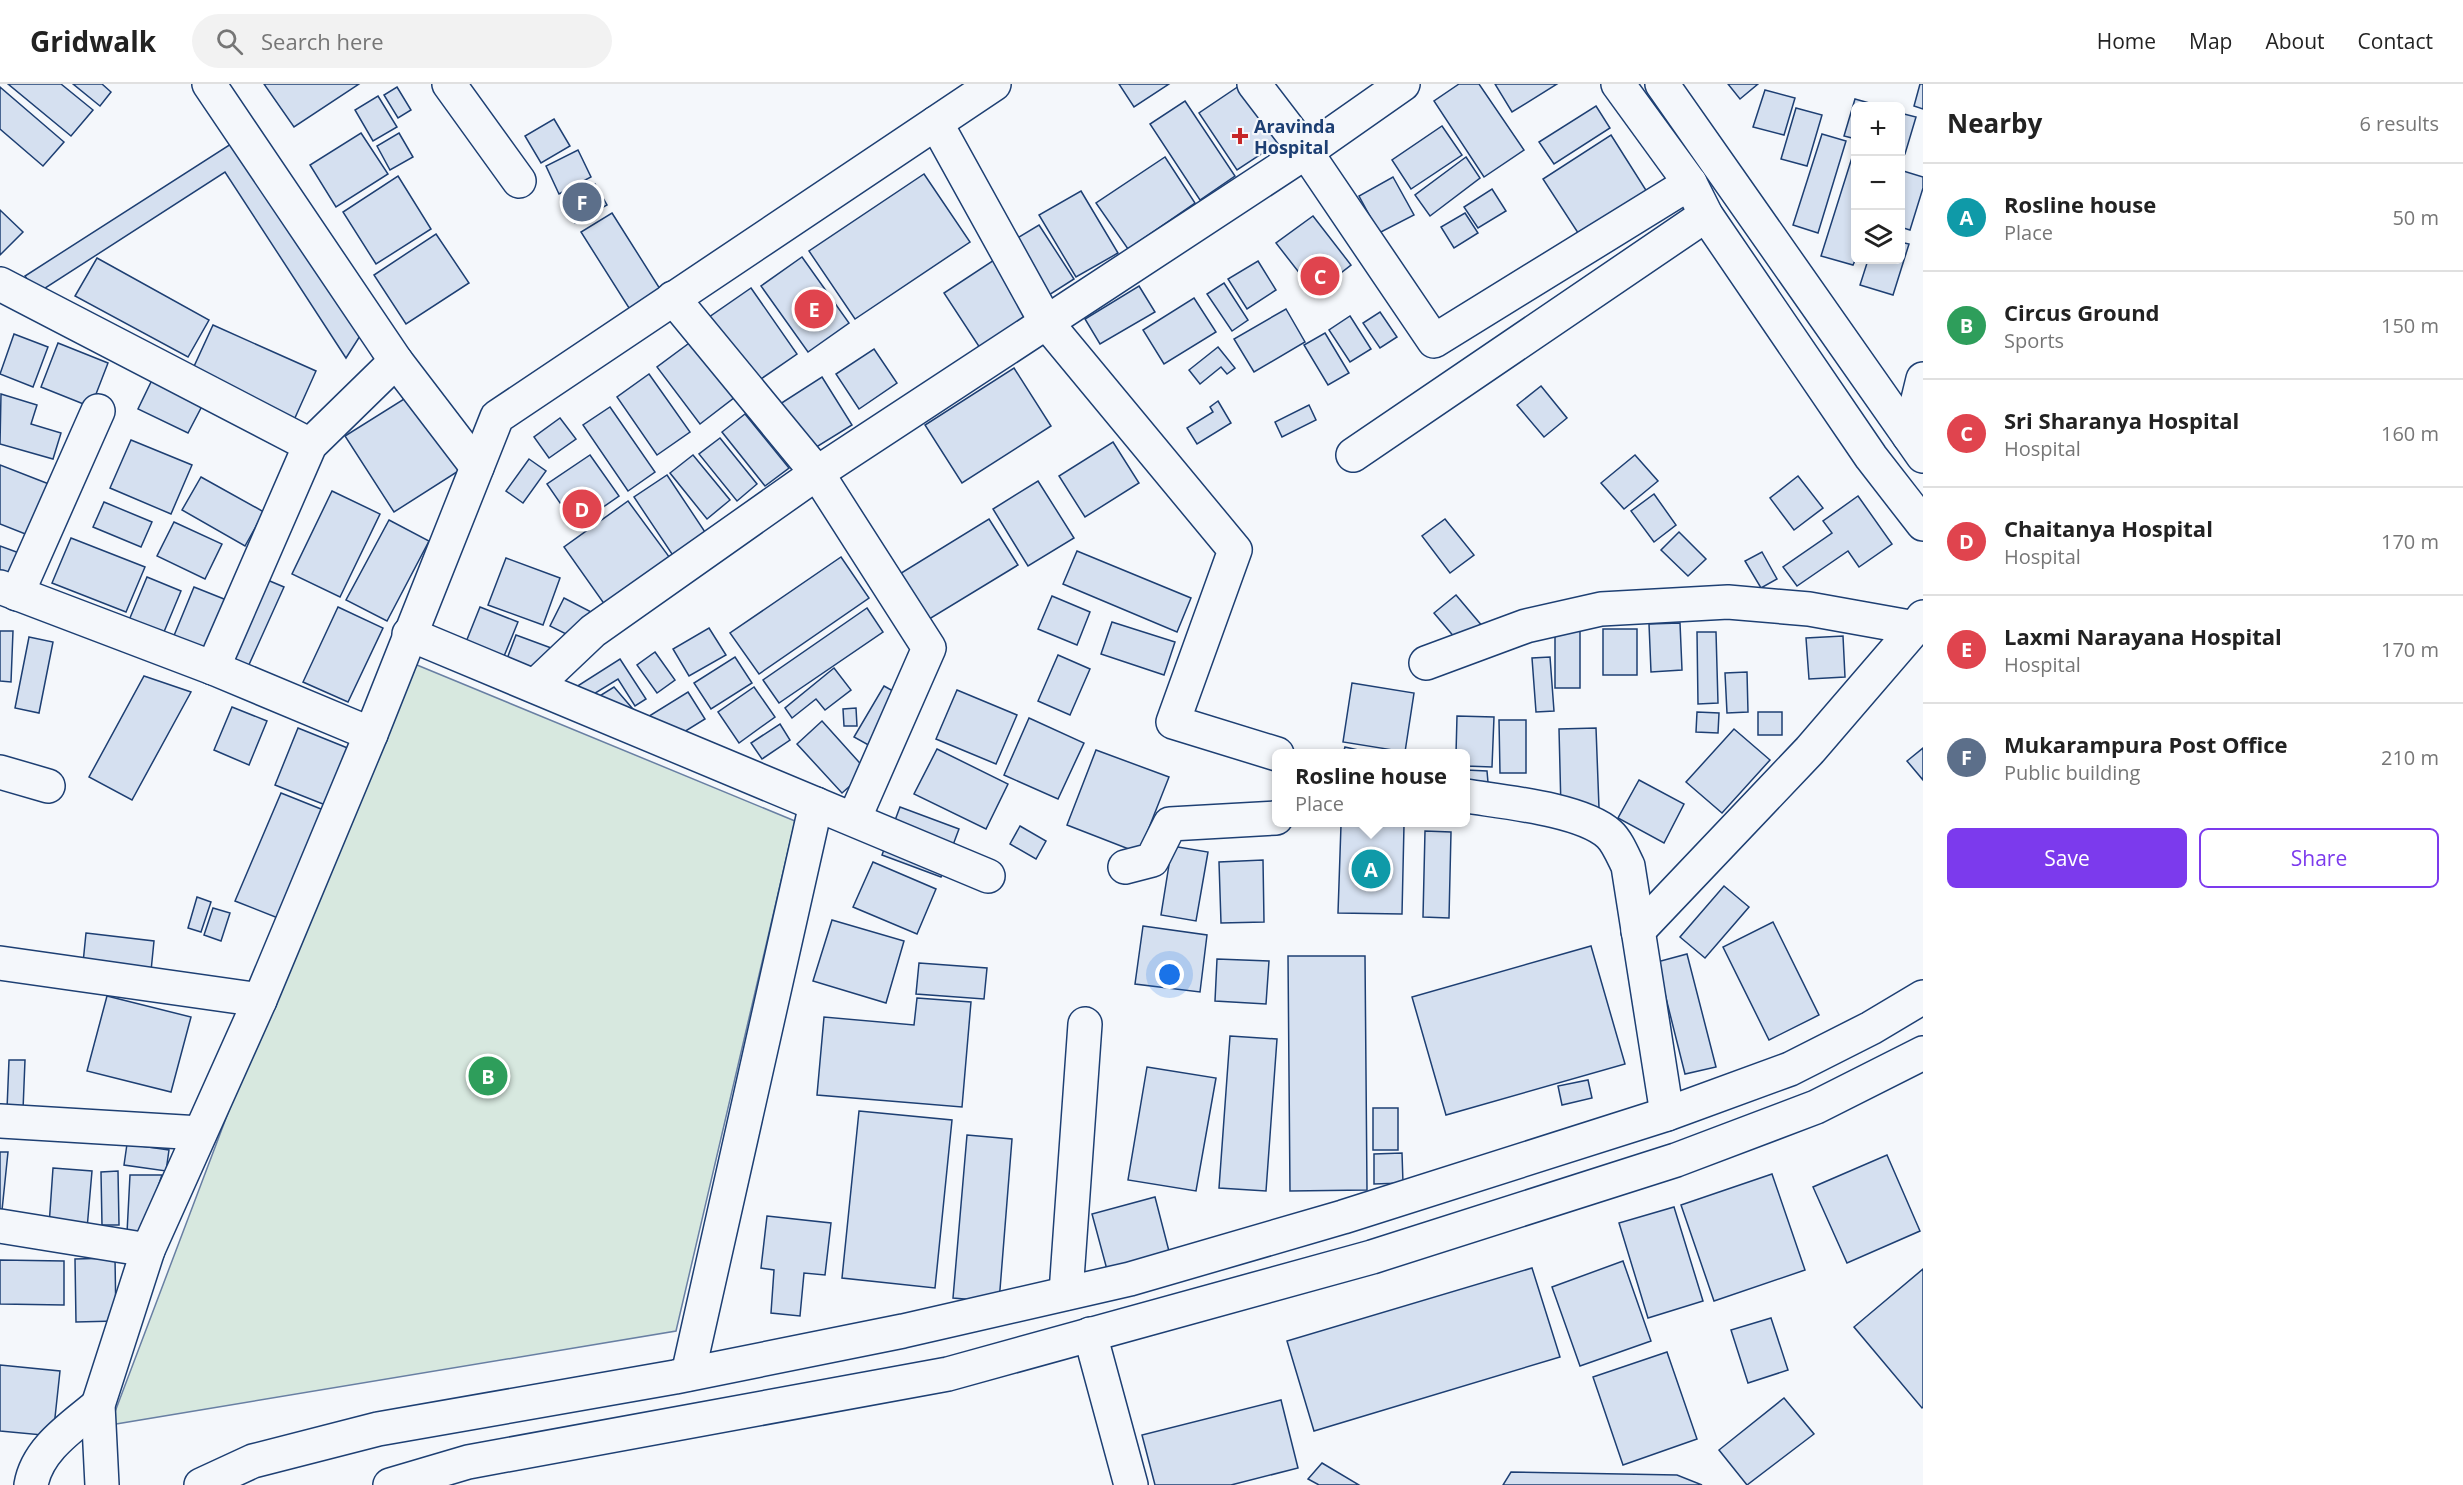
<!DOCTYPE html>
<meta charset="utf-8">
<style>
body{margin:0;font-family:"Open Sans",sans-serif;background:#f2f2f2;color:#222}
.controls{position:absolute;right:18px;top:18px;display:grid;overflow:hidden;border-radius:9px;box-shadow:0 3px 9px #0003}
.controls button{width:54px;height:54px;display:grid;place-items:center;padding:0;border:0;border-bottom:2px solid #e0e0e0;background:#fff;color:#222;font:30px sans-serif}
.you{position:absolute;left:1170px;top:891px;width:21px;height:21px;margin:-15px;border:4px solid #fff;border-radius:50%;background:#1a73e8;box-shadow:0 0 0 9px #1a73e833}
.badge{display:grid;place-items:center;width:39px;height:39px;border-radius:50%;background:#7c3aed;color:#fff;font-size:20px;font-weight:700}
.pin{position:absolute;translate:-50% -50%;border:3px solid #fff;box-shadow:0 2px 6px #0006}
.popup{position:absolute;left:1272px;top:665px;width:198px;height:78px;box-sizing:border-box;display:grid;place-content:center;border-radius:9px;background:#fff;filter:drop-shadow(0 2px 4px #0005);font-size:20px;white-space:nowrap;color:#767676}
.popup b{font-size:22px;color:#222}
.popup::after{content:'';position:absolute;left:50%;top:100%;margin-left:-12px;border:12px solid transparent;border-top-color:#fff}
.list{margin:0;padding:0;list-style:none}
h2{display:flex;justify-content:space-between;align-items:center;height:78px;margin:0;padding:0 24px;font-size:26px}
h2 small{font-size:20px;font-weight:400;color:#767676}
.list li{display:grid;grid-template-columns:39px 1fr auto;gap:18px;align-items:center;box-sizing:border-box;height:108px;padding:0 24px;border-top:2px solid #e0e0e0}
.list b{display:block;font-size:22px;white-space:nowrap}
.list p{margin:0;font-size:20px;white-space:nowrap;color:#767676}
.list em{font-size:20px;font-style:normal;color:#767676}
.actions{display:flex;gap:12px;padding:18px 24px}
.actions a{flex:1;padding:14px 0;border:2px solid #7c3aed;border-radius:9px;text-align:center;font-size:21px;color:#7c3aed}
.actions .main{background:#7c3aed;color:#fff}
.icon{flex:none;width:33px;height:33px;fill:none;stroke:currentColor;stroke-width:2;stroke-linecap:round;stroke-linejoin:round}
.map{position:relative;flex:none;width:1923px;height:1401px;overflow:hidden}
header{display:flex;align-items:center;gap:36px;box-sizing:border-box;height:84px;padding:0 30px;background:#fff;border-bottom:2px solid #e0e0e0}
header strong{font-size:28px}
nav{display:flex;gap:33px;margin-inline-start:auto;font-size:21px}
.search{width:420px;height:54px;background:#f2f2f2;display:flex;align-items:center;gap:15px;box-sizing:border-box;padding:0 21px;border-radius:33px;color:#767676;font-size:22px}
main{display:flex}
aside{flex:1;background:#fff}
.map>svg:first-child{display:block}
.green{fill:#d7e8df;stroke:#687fa3;stroke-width:1.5}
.building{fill:#d5e0f0;stroke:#1d3f73;stroke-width:1.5}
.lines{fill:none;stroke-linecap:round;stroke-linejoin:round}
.minor-casing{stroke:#1d3f73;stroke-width:36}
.major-casing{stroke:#1d3f73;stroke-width:36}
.minor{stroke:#f4f7fb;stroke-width:33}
.major{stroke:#f4f7fb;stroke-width:33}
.poi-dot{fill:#c62828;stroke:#f4f7fb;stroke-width:2}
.labels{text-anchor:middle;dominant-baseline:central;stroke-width:4.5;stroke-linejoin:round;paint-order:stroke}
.poi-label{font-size:18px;font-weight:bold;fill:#1d3f73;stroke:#f4f7fb;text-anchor:start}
</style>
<header>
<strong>Gridwalk</strong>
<div class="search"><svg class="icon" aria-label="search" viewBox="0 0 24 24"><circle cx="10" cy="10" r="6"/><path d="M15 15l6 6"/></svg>Search here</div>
<nav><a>Home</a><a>Map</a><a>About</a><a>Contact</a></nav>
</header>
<main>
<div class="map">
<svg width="1923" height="1401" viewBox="0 0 1923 1401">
<rect width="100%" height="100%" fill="#f4f7fb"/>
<!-- green -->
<path class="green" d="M400 574 795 737 676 1247 110 1341Z"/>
<!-- building -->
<g class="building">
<path d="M8 0H61L93 26 71 52Z"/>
<path d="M73 0H102L111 8 100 22Z"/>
<path d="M264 0H359L294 43Z"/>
<path d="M1119 0H1169L1134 23Z"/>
<path d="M1459 0H1479L1524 66 1484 93 1434 17Z"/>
<path d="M1495 0H1557L1512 28Z"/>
<path d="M1728 0H1758L1740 15Z"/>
<path d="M1920 0H1923V25L1914 22Z"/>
<path d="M1239 2 1278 59 1237 86 1199 29Z"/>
<path d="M0 3 64 58 43 82 0 45Z"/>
<path d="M397 3 411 26 398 34 384 11Z"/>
<path d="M1765 6 1795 14 1784 51 1753 43Z"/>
<path d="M378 12 397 43 373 57 355 26Z"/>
<path d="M1855 15 1880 22H1856V55L1844 52Z"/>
<path d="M1185 17 1235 92 1200 116 1150 40Z"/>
<path d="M1596 22 1610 44 1554 80 1539 58Z"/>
<path d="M1796 24 1822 31 1807 82 1781 75Z"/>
<path d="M1900 29 1916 33 1905 70 1900 69Z"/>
<path d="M554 35 570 62 541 79 525 52Z"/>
<path d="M1442 42 1462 71 1411 105 1392 76Z"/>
<path d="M361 49 388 90 336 123 310 81Z"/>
<path d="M399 49 413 73 390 86 377 62Z"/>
<path d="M1822 50 1846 57 1818 149 1793 141Z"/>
<path d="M1611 51 1649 111 1582 155 1543 95Z"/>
<path d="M234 58 360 252 346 274 225 88 36 210 25 192Z"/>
<path d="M1855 64 1856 174 1853 181 1821 172Z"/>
<path d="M578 66 591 93 559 110 546 82Z"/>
<path d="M1165 73 1195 119 1128 165 1096 119Z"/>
<path d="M1466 73 1480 94 1430 132 1415 111Z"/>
<path d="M1900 86 1923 93V104L1910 146 1900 143Z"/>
<path d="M924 90 970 158 855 235 809 167Z"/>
<path d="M398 92 431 145 376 180 343 128Z"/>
<path d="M1393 93 1414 131 1379 149 1359 112Z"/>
<path d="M595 100 607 121 575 139 563 119Z"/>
<path d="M1492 105 1506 127 1478 144 1464 123Z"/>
<path d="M1081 107 1118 169 1076 193 1039 131Z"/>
<path d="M0 126 23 148 0 171Z"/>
<path d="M612 129 667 216 636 235 581 148Z"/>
<path d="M1465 129 1478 149 1454 164 1441 143Z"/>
<path d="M1313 132 1351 181 1315 209 1276 159Z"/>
<path d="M1039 141 1074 195 1049 211 1014 156Z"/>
<path d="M436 150 469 199 406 240 374 191Z"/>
<path d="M1900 158 1909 160 1893 211 1860 201 1868 176H1900Z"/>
<path d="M802 173 849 239 808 268 761 202Z"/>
<path d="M97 174 209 236 188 273 75 212Z"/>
<path d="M994 176 1030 232 980 264 944 209Z"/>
<path d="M1258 177 1276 206 1247 225 1228 195Z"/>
<path d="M1224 199 1248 236 1232 247 1207 210Z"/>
<path d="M1139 202 1155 228 1100 260 1085 235Z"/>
<path d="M751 204 797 270 748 304 702 238Z"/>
<path d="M1194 214 1216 248 1164 280 1143 246Z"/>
<path d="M1286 225 1305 258 1254 288 1234 255Z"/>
<path d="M1380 228 1397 253 1380 264 1363 239Z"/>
<path d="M1350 232 1371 265 1350 278 1329 246Z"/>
<path d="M213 241 316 287 294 336 191 289Z"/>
<path d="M1325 249 1349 289 1328 301 1304 261Z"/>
<path d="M14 250 48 263 33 303 0 290Z"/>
<path d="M692 257 735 313 700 340 657 283Z"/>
<path d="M58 259 108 279 91 323 41 303Z"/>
<path d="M1218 263 1235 284 1227 290 1221 283 1200 300 1189 286Z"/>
<path d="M874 265 897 299 859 325 836 290Z"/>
<path d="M1014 284 1051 342 962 399 925 341Z"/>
<path d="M649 290 690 348 657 371 617 313Z"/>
<path d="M822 293 852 341 810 367 780 320Z"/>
<path d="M152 296 202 322 188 349 138 325Z"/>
<path d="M1541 302 1567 334 1544 353 1517 321Z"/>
<path d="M1 310 37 321 31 340 61 349 53 375 0 360Z"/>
<path d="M412 310 460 386 394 428 345 352Z"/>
<path d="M1218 317 1231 339 1197 360 1187 344 1213 328 1210 323Z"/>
<path d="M1309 321 1316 336 1282 353 1275 338Z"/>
<path d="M610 323 655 388 628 407 583 341Z"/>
<path d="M745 330 789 384 765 402 722 348Z"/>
<path d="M560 334 576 355 549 374 534 353Z"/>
<path d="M720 354 757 400 737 417 699 370Z"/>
<path d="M131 356 192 381 171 430 110 404Z"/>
<path d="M1113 358 1139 399 1085 433 1059 392Z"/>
<path d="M590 371 619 412 576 442 547 400Z"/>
<path d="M693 371 730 416 707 435 670 389Z"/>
<path d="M1635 371 1658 397 1624 425 1601 399Z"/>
<path d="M529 375 546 387 523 419 506 407Z"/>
<path d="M0 381 54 402 33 453 0 440Z"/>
<path d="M667 391 707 451 674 473 634 413Z"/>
<path d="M1798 392 1823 424 1794 446 1770 414Z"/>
<path d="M201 393 264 428 245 462 182 426Z"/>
<path d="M1038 397 1074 454 1028 482 993 425Z"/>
<path d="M332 407 380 430 340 513 292 490Z"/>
<path d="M1654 410 1676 441 1654 458 1631 427Z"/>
<path d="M1858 412 1892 460 1859 483 1848 467 1797 502 1783 483 1832 449 1823 437Z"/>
<path d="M628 417 670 474 605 521 564 463Z"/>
<path d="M104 418 152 438 141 463 93 443Z"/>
<path d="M989 435 1018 481 926 537 898 491Z"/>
<path d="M1445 435 1474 471 1450 489 1422 452Z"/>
<path d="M389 436 429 457 387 537 346 516Z"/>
<path d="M174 438 222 460 205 495 157 472Z"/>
<path d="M1679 448 1706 475 1688 492 1661 466Z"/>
<path d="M71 454 145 483 126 528 52 499Z"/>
<path d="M0 462 30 473 21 496 0 488Z"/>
<path d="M1077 467 1191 514 1177 548 1063 500Z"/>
<path d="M1762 468 1777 495 1761 504 1745 477Z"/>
<path d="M841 473 869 514 759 590 730 549Z"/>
<path d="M506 474 560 494 543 541 488 521Z"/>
<path d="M147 493 181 507 161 555 127 541Z"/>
<path d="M265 495 284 503 247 585 230 578Z"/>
<path d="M194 503 234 519 213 570 173 554Z"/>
<path d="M1456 511 1483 543 1461 561 1434 529Z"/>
<path d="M1052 512 1090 528 1077 561 1038 545Z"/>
<path d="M564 514 599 532 584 559 550 542Z"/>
<path d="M338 523 383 544 348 618 303 598Z"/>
<path d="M480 523 518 538 500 582 462 568Z"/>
<path d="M867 524 883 548 779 619 763 596Z"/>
<path d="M1112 538 1175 558 1164 591 1101 570Z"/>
<path d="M1680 539 1682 586 1651 588 1649 540Z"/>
<path d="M709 544 726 571 689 592 673 565Z"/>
<rect x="1603" y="545" width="34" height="46"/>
<rect x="1555" y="546" width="25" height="58"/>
<path d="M0 547H13L11 598 0 597Z"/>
<path d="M1697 548H1716L1718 619 1698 620Z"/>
<path d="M516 551 562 568 550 597 505 580Z"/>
<path d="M1843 552 1845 593 1809 595 1806 554Z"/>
<path d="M29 553 53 558 39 629 15 624Z"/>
<path d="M655 568 675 596 657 609 637 581Z"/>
<path d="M1058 571 1090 585 1070 631 1038 617Z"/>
<path d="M735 573 752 599 711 625 694 599Z"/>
<path d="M1550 573 1554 627 1536 628 1532 574Z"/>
<path d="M620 575 646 615 635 622 618 595 584 616 576 603Z"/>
<path d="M834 584 851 606 825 626 816 615 792 634 785 624Z"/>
<path d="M1747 588 1748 628 1727 629 1725 589Z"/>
<path d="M144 592 191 608 132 716 89 693Z"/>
<path d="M1352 599 1414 609 1405 668 1343 658Z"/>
<path d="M884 602 902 612 872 663 854 653Z"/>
<path d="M614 603 638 631 590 618Z"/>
<path d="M754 603 775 633 739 659 718 628Z"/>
<path d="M957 606 1017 631 996 680 936 655Z"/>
<path d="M688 608 705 635 663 661 646 634Z"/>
<path d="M232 623 267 637 249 681 214 666Z"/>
<path d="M856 624 857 642H844L843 625Z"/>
<path d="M1697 628 1719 629 1718 649 1696 648Z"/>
<rect x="1758" y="628" width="24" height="23"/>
<path d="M1457 632 1494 633 1492 683 1466 682V670H1456Z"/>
<path d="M1029 634 1084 659 1058 715 1004 691Z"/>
<path d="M1499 636H1526V689H1500Z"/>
<path d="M822 637 867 687 842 709 797 660Z"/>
<path d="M780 640 790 656 762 675 751 659Z"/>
<path d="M298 644 355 667 333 724 275 701Z"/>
<path d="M1596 644 1599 724 1561 725 1559 645Z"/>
<path d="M1734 645 1770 676 1722 729 1686 698Z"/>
<path d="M1345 663 1376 670H1343Z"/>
<path d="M1923 664V696L1907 677Z"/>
<path d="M937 665 1008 700 986 745 914 710Z"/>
<path d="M1096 666 1169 693 1139 769 1067 741Z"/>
<path d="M1466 686 1487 687 1489 710 1466 707Z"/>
<path d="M1639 696 1684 720 1664 759 1618 734Z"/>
<path d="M281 709 326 727 283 836 235 817Z"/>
<path d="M900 723 959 745 941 793 882 771Z"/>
<path d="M1341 741H1404L1402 830 1338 829Z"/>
<path d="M1020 742 1046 757 1036 775 1010 760Z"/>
<path d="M1425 747 1451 748 1449 834 1423 833Z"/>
<path d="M1172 762 1208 768 1196 837 1161 831Z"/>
<path d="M1263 776 1264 838 1221 839 1219 778Z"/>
<path d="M873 778 936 805 917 850 853 823Z"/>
<path d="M1724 802 1749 823 1705 874 1680 853Z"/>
<path d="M197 813 211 818 201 848 188 844Z"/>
<path d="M213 824 230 829 221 857 204 851Z"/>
<path d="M832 836 904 857 886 919 813 897Z"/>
<path d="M1773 838 1819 931 1769 956 1723 863Z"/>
<path d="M1143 842 1207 851 1200 908 1135 900Z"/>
<path d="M86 849 154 857 151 887 83 879Z"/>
<path d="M1591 862 1625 980 1446 1031 1412 913Z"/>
<path d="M1687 870 1716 983 1685 990 1657 878Z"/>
<path d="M1288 872H1365L1367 1106 1290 1107Z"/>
<path d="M1217 875 1269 877 1266 920 1215 917Z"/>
<path d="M919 879 987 884 984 915 916 910Z"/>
<path d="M107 912 191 933 171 1008 87 987Z"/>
<path d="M917 914 971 918 962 1023 817 1011 824 933 914 941Z"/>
<path d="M1230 952 1277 955 1266 1107 1219 1104Z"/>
<path d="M9 976H25L23 1026 7 1025Z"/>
<path d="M1147 983 1216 994 1196 1107 1128 1096Z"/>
<path d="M1588 996 1592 1014 1562 1021 1558 1002Z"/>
<rect x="1373" y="1024" width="25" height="42"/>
<path d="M859 1027 952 1036 935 1204 842 1194Z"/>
<path d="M967 1051 1012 1055 999 1218 953 1214Z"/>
<path d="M127 1060 169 1066 166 1087 124 1081Z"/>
<path d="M0 1068H8L1 1136H0Z"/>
<path d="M1402 1069 1403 1099 1374 1100V1070Z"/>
<path d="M1887 1071 1920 1147 1847 1179 1813 1103Z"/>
<path d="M53 1084 92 1087 87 1145 49 1142Z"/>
<path d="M118 1087 119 1141H102L101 1088Z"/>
<path d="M1772 1090 1805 1186 1714 1217 1681 1121Z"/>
<path d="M130 1091H162L142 1149H127Z"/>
<path d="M1155 1113 1171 1175 1109 1193 1092 1130Z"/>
<path d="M1674 1123 1703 1217 1648 1234 1619 1139Z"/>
<path d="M767 1132 831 1139 825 1191 804 1189 800 1232 771 1229 774 1186 761 1184Z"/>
<path d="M115 1174 116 1237 76 1238 75 1175Z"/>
<path d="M0 1176 64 1177V1221L0 1220Z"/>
<path d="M1623 1177 1651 1257 1580 1282 1552 1203Z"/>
<path d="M1532 1184 1560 1273 1314 1347 1287 1257Z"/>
<path d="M1923 1185V1323L1922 1324 1854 1243Z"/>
<path d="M1771 1234 1788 1286 1748 1299 1731 1246Z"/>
<path d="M1667 1268 1697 1355 1623 1381 1593 1293Z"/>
<path d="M0 1281 60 1287 53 1352 0 1347Z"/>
<path d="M1784 1314 1814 1350 1747 1401 1719 1366Z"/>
<path d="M1281 1316 1298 1384 1231 1401H1155L1142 1351Z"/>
<path d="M1322 1379 1359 1401H1319L1308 1395Z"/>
<path d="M1511 1388 1677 1391 1702 1401H1503Z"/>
</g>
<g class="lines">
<defs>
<g id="minor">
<path d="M209 0 396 277 477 383"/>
<path d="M449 0 519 97"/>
<path d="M1254 0 1306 68 1434 257 1690 99"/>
<path d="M936 39 1046 238 1235 466 1173 638 1277 670"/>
<path d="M0 200 310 361"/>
<path d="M673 214 817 389 929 564 854 735"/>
<path d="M1909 352 1923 295"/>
<path d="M1353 371 1706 131"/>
<path d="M0 503 213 584 371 650"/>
<path d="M17 510 98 327"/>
<path d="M409 550 988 792"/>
<path d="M1426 579 1526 542 1601 525 1728 518 1809 525 1915 544 1923 533"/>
<path d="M213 584 310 361 396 277"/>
<path d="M535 602 593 547 817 389 1306 68 1403 0"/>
<path d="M0 688 48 702"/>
<path d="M1466 712C1503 718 1581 725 1609 750 1617 757 1623 772 1628 782L1667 1030"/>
<path d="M1125 783 1152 776 1170 740 1276 734"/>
<path d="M1638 847 1810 666 1915 544"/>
<path d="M0 879 260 916"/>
<path d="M0 1037 200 1049"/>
<path d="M0 1142 148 1166"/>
<path d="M1066 1209 1085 940"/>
<path d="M1090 1250 1131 1401"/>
<path d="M688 1290 816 720"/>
<path d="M31 1401C37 1365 72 1343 98 1321"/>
<path d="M102 1401 98 1321 148 1166 260 916 371 650 497 333 994 0"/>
</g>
<g id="major">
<path d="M1618 0 1690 99 1706 131 1871 373 1923 440"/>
<path d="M1662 0 1923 372"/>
<path d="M201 1401 253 1377 378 1345 675 1293 903 1247 1130 1195 1343 1133 1667 1030 1790 985 1871 944 1923 913"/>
<path d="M390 1401 468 1378 948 1290 1372 1173 1676 1076 1816 1023 1923 969"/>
</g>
</defs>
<!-- minor casing -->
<use href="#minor" class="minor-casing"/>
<!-- major casing -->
<use href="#major" class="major-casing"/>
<!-- minor -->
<use href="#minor" class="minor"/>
<!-- major -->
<use href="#major" class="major"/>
</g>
<!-- markers -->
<path class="poi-dot" d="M1237 43h6v6h6v6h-6v6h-6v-6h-6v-6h6z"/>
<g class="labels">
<!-- poi labels -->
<g class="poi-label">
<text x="1254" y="42">Aravinda<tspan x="1254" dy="21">Hospital</tspan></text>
</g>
</g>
</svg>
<div class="controls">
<button>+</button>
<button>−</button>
<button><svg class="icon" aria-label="layers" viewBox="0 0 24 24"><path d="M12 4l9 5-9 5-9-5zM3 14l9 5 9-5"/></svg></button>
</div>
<div class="you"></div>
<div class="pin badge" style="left:1371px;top:785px;background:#0f9aa8">A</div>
<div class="popup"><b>Rosline house</b>Place</div>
<div class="pin badge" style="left:488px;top:992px;background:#2e9e5b">B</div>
<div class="pin badge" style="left:1320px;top:192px;background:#e0444e">C</div>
<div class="pin badge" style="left:582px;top:425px;background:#e0444e">D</div>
<div class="pin badge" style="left:814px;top:225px;background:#e0444e">E</div>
<div class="pin badge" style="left:582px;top:118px;background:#5c6f8a">F</div>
</div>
<aside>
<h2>Nearby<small>6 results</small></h2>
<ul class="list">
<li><span class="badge" style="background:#0f9aa8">A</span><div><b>Rosline house</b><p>Place</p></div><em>50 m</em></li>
<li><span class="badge" style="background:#2e9e5b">B</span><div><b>Circus Ground</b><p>Sports</p></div><em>150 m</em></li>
<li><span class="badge" style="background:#e0444e">C</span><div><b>Sri Sharanya Hospital</b><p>Hospital</p></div><em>160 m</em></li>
<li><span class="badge" style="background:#e0444e">D</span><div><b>Chaitanya Hospital</b><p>Hospital</p></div><em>170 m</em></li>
<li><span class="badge" style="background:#e0444e">E</span><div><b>Laxmi Narayana Hospital</b><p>Hospital</p></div><em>170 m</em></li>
<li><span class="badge" style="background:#5c6f8a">F</span><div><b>Mukarampura Post Office</b><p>Public building</p></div><em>210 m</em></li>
</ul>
<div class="actions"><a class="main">Save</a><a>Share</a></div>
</aside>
</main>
